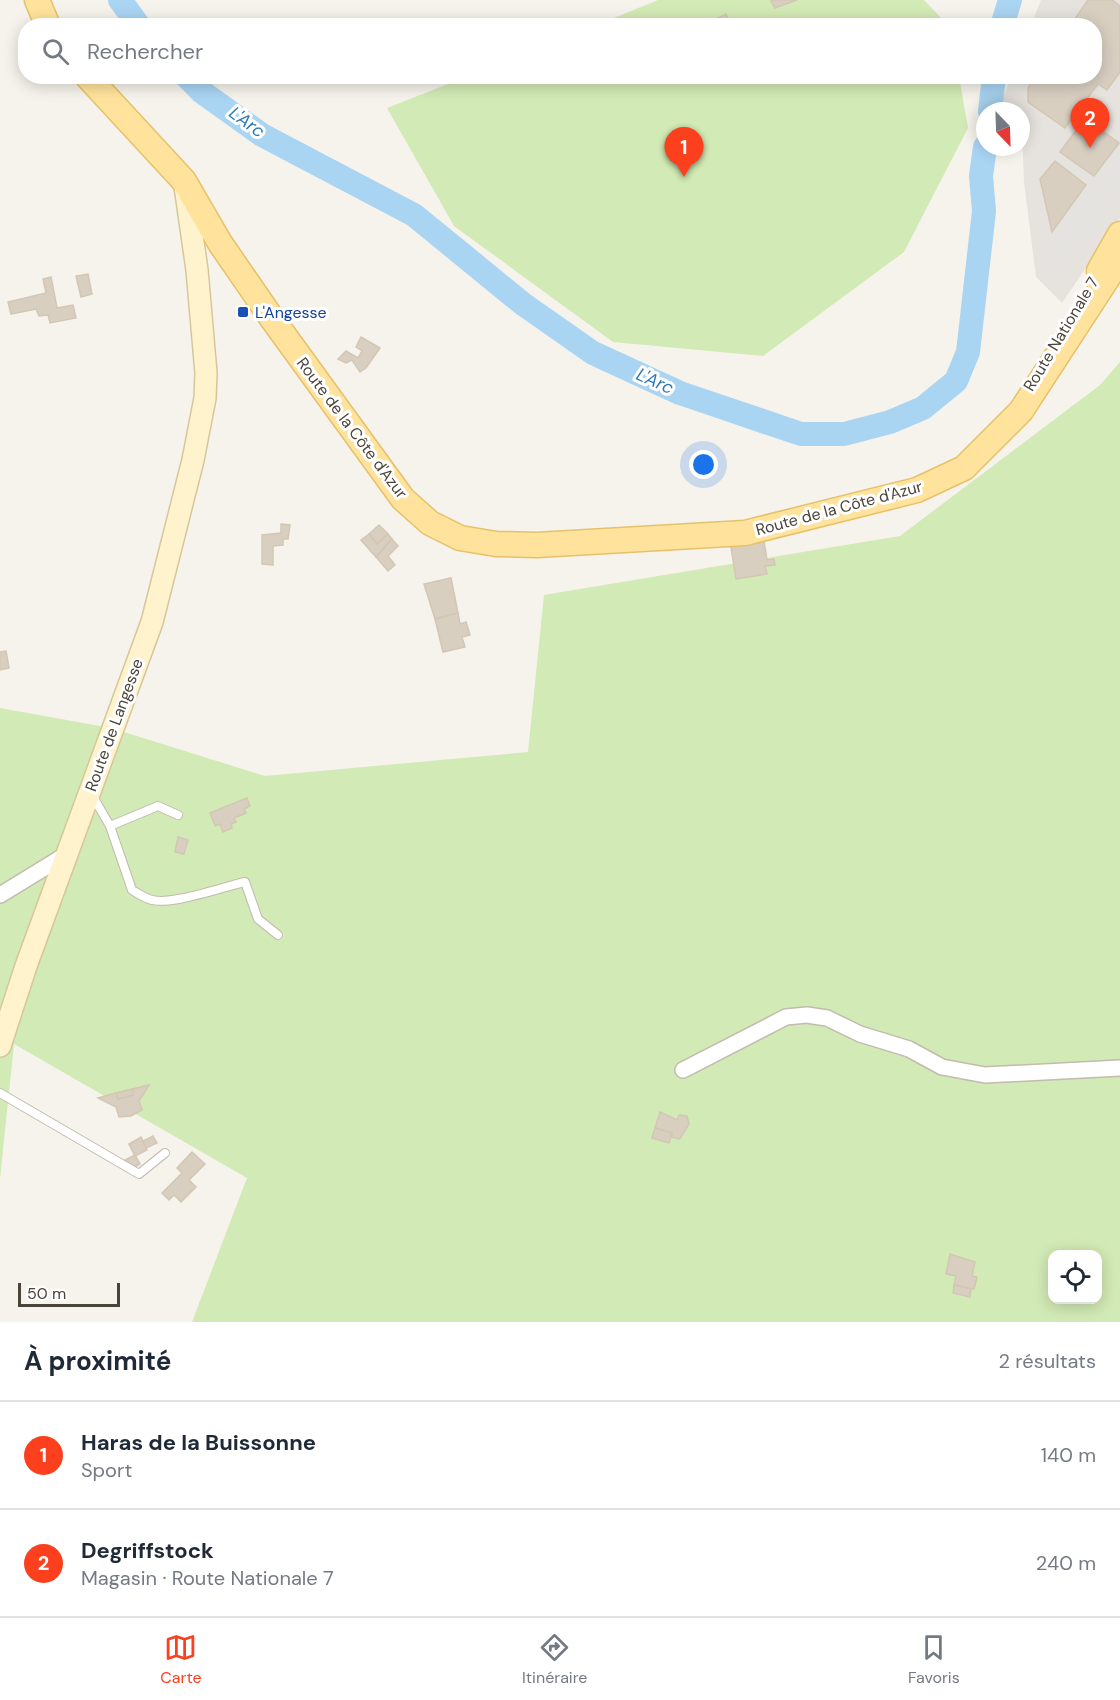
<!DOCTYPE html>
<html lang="fr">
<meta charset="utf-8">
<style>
body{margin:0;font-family:"DM Sans",sans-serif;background:#f2f2f3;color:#1f2937}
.controls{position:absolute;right:18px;bottom:18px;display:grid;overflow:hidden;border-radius:12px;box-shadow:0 3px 15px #0003}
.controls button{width:54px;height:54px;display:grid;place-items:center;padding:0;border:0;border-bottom:2px solid #e0e1e3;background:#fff;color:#1f2937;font:30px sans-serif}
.compass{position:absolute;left:976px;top:102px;width:54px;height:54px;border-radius:50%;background:#fff;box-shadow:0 3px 15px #0003;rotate:157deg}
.scale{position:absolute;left:18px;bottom:15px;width:102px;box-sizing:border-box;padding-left:6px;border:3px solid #4b4439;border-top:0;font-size:16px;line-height:21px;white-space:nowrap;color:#4b4439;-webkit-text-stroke:4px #fff;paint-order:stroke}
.you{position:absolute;left:704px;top:465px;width:21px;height:21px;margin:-15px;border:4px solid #fff;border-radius:50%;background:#1a73e8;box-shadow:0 0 0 9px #1a73e833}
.badge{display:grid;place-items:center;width:39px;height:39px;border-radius:50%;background:#fc3f1d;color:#fff;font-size:20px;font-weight:700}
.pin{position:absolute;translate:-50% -50px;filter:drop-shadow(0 2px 3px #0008)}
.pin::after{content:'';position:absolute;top:32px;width:21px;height:18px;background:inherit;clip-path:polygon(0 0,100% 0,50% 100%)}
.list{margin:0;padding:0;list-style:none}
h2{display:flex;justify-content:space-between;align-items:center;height:78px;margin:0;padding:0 24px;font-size:26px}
h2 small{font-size:20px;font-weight:400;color:#747a83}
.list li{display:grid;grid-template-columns:39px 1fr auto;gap:18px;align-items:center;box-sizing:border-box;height:108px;padding:0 24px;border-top:2px solid #e0e1e3}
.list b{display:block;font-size:22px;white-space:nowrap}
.list p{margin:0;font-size:20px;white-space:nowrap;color:#747a83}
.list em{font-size:20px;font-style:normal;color:#747a83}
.icon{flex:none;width:33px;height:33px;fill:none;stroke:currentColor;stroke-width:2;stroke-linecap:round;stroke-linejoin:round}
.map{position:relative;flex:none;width:1120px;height:1322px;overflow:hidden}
.search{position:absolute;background:#fff;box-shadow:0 3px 15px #0003;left:18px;right:18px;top:18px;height:66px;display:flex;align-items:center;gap:15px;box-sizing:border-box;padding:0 21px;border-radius:24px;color:#747a83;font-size:22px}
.sheet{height:294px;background:#fff}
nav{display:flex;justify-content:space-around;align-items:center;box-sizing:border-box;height:84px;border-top:2px solid #e0e1e3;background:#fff;font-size:16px;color:#747a83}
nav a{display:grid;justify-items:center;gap:3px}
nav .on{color:#fc3f1d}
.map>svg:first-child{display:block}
.industrial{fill:#e6e2dd}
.green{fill:#d2eab5;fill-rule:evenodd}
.parking{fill:#e5e3e0}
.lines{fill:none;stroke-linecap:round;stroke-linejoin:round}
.river{stroke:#a9d4f2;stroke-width:24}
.building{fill:#d8cfc1;stroke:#d3c7b4;stroke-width:1.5}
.lane-casing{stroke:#c2bbae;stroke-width:10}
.street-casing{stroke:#c2bbae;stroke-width:18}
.secondary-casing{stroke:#d6c79b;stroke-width:24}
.primary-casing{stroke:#e6c16a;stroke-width:27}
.lane{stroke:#fff;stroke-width:8}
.street{stroke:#fff;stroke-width:15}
.secondary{stroke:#fff3cd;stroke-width:21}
.primary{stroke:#ffe39c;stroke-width:24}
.transit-dot{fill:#1a4fb4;stroke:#fff;stroke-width:2}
.labels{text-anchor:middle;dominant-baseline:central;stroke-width:6;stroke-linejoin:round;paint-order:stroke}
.transit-label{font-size:16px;fill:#164399;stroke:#fff;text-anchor:start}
.street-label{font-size:16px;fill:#4b4439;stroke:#fff}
.water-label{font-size:18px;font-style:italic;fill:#2e7ab2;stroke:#fff}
</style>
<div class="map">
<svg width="1120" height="1322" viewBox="0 0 1120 1322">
<rect width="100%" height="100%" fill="#f6f3ec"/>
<!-- industrial -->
<path class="industrial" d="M1041 0H1120V218L1062 303 1036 277 1024 182 1021 111H1008L1002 100 1011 77 1094 76V26L1031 25Z"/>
<!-- green -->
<g class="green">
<path d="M658 0H924L948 25 594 26Z"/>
<path d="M959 77 968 128 904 252 763 356 613 342 454 226 387 108 466 77Z"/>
<path d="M1120 362V1322H192L247 1178 14 1044 0 1179V708L111 728 265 776 528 752 544 595 900 536 1100 385ZM1052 1254H1098V1300H1052Z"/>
</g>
<!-- parking -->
<path class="parking" d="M1120 142V198L1066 271 1058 265 1054 271 1044 264 1053 252 1045 246Z"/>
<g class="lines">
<!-- river -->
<g class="river">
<path d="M120 0 139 26"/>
<path d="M1002 26 1010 0"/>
<path d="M186 76 202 92 262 135 414 215 523 304 593 353 680 393 801 434H844L890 422 923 408 956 381 968 352 984 211 981 176 985 147"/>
<path d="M990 111 994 76"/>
</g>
</g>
<!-- building -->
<g class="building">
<path d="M775 0H797L775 8 771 1Z"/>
<path d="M1088 0H1112L1120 6V72L1107 90 1098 84 1065 128 1028 102V88L1032 82 1029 80 1032 76H1094V26H1070Z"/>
<path d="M726 14 732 26H702Z"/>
<path d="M1085 118 1119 143 1094 176 1060 152Z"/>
<path d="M1055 161 1086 185 1052 232 1040 179Z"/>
<path d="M88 274 92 294 81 297 76 276Z"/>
<path d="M51 277 57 308 73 305 76 318 50 323 48 315 39 316 36 309 11 314 8 302 46 293 43 279Z"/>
<path d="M361 337 380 348 366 368 360 372 352 360 346 363 338 359 346 351 358 358 362 351 356 347Z"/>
<path d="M281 524 290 525 288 539H283V545L273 546V565L262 564V535L281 533Z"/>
<path d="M379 525 388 534 377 544 369 534Z"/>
<path d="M369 534 377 544 388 534 392 539 376 557 361 540Z"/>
<path d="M392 539 398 546 388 556 395 565 388 571 376 557Z"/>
<path d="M764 541 767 560 774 559 775 565 765 566 767 574 736 579 731 547Z"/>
<path d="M451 578 458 613 435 619 424 584Z"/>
<path d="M458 613 460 624 466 622 470 635 462 637 465 647 443 652 435 619Z"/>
<path d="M6 651 9 668 0 670V652Z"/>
<path d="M247 798 250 806 244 809 246 813 234 818 236 822 231 824 232 828 223 832 220 824 215 826 210 813Z"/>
<path d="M178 837 188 840 184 854 175 852Z"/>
<path d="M149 1085 139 1101 142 1110 131 1116 119 1117 116 1107 98 1098 116 1093 118 1099 133 1095 132 1089Z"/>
<path d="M132 1089 133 1095 118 1099 116 1093Z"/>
<path d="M660 1112 677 1120 679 1115 687 1116 689 1124 680 1139 671 1137 672 1133 655 1128Z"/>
<path d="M655 1128 672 1133 669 1143 652 1138Z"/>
<path d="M153 1136 157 1143 146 1148 143 1141Z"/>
<path d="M141 1137 147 1150 135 1156 129 1144Z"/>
<path d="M192 1152 205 1164 189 1180 196 1187 181 1202 174 1195 169 1200 162 1193 182 1173 177 1168Z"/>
<path d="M135 1155 140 1164 133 1168 125 1160Z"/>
<path d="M950 1254 975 1262 972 1276 977 1277 974 1289 954 1285 956 1276 946 1274Z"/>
<path d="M954 1285 971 1289 970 1297 953 1293Z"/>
</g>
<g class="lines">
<defs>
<g id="lane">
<path d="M92 795 110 826 158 806 178 815"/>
<path d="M110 826 132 890C137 893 143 897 149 899 168 907 222 887 245 882L258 919 278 935"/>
<path d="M0 1093 139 1174 165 1153"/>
</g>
<g id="street">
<path d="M0 895 67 854"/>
<path d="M683 1070 786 1017 807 1015 827 1018 860 1034 909 1049 942 1067 985 1075 1120 1068"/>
</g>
<path id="secondary" d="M0 1046 26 966 152 622 193 460 205 398 206 373 197 270 185 186"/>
<g id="primary">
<path d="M37 0 48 26"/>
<path d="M87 76 184 181 220 243 273 320 403 499 430 523 460 538 496 544 537 545 745 533 917 490 964 468 1021 411 1120 259"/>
<path d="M1099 271 1120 234"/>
</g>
</defs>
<!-- lane casing -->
<use href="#lane" class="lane-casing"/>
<!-- street casing -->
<use href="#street" class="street-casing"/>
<!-- secondary casing -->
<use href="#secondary" class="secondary-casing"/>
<!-- primary casing -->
<use href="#primary" class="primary-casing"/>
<!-- lane -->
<use href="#lane" class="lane"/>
<!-- street -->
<use href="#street" class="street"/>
<!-- secondary -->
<use href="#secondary" class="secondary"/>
<!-- primary -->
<use href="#primary" class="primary"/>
</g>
<!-- markers -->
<rect class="transit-dot" x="237" y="306" width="12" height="12" rx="3"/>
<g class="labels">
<!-- transit labels -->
<g class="transit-label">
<text x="255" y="312">L'Angesse</text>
</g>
<!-- street labels -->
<g class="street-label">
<text transform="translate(1061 334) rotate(-59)">Route Nationale 7</text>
<text transform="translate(352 428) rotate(53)">Route de la Côte d'Azur</text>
<text transform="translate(839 508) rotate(-15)">Route de la Côte d'Azur</text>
<text transform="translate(114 725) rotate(-70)">Route de Langesse</text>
</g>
<!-- water labels -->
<g class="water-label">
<text transform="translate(247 122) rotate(36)">L'Arc</text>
<text transform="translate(655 381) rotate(24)">L'Arc</text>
</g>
</g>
</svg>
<div class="controls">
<button><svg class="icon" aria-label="locate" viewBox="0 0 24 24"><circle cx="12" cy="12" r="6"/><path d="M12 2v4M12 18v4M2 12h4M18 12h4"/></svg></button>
</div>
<svg class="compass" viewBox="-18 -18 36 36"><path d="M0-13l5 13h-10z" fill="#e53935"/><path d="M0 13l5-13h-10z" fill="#747a83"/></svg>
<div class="scale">50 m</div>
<div class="you"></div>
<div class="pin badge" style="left:684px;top:177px">1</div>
<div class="pin badge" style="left:1090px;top:148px">2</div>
<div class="search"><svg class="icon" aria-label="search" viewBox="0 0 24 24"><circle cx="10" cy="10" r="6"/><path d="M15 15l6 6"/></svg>Rechercher</div>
</div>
<section class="sheet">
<h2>À proximité<small>2 résultats</small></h2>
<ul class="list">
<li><span class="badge">1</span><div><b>Haras de la Buissonne</b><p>Sport</p></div><em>140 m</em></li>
<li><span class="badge">2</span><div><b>Degriffstock</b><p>Magasin · Route Nationale 7</p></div><em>240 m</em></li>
</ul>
</section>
<nav>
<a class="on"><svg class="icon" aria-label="map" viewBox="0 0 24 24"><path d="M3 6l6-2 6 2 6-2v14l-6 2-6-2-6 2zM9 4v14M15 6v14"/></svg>Carte</a>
<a><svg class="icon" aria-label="directions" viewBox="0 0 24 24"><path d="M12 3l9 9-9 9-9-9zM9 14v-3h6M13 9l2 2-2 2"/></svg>Itinéraire</a>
<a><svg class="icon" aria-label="saved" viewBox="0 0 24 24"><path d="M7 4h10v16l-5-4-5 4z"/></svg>Favoris</a>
</nav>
